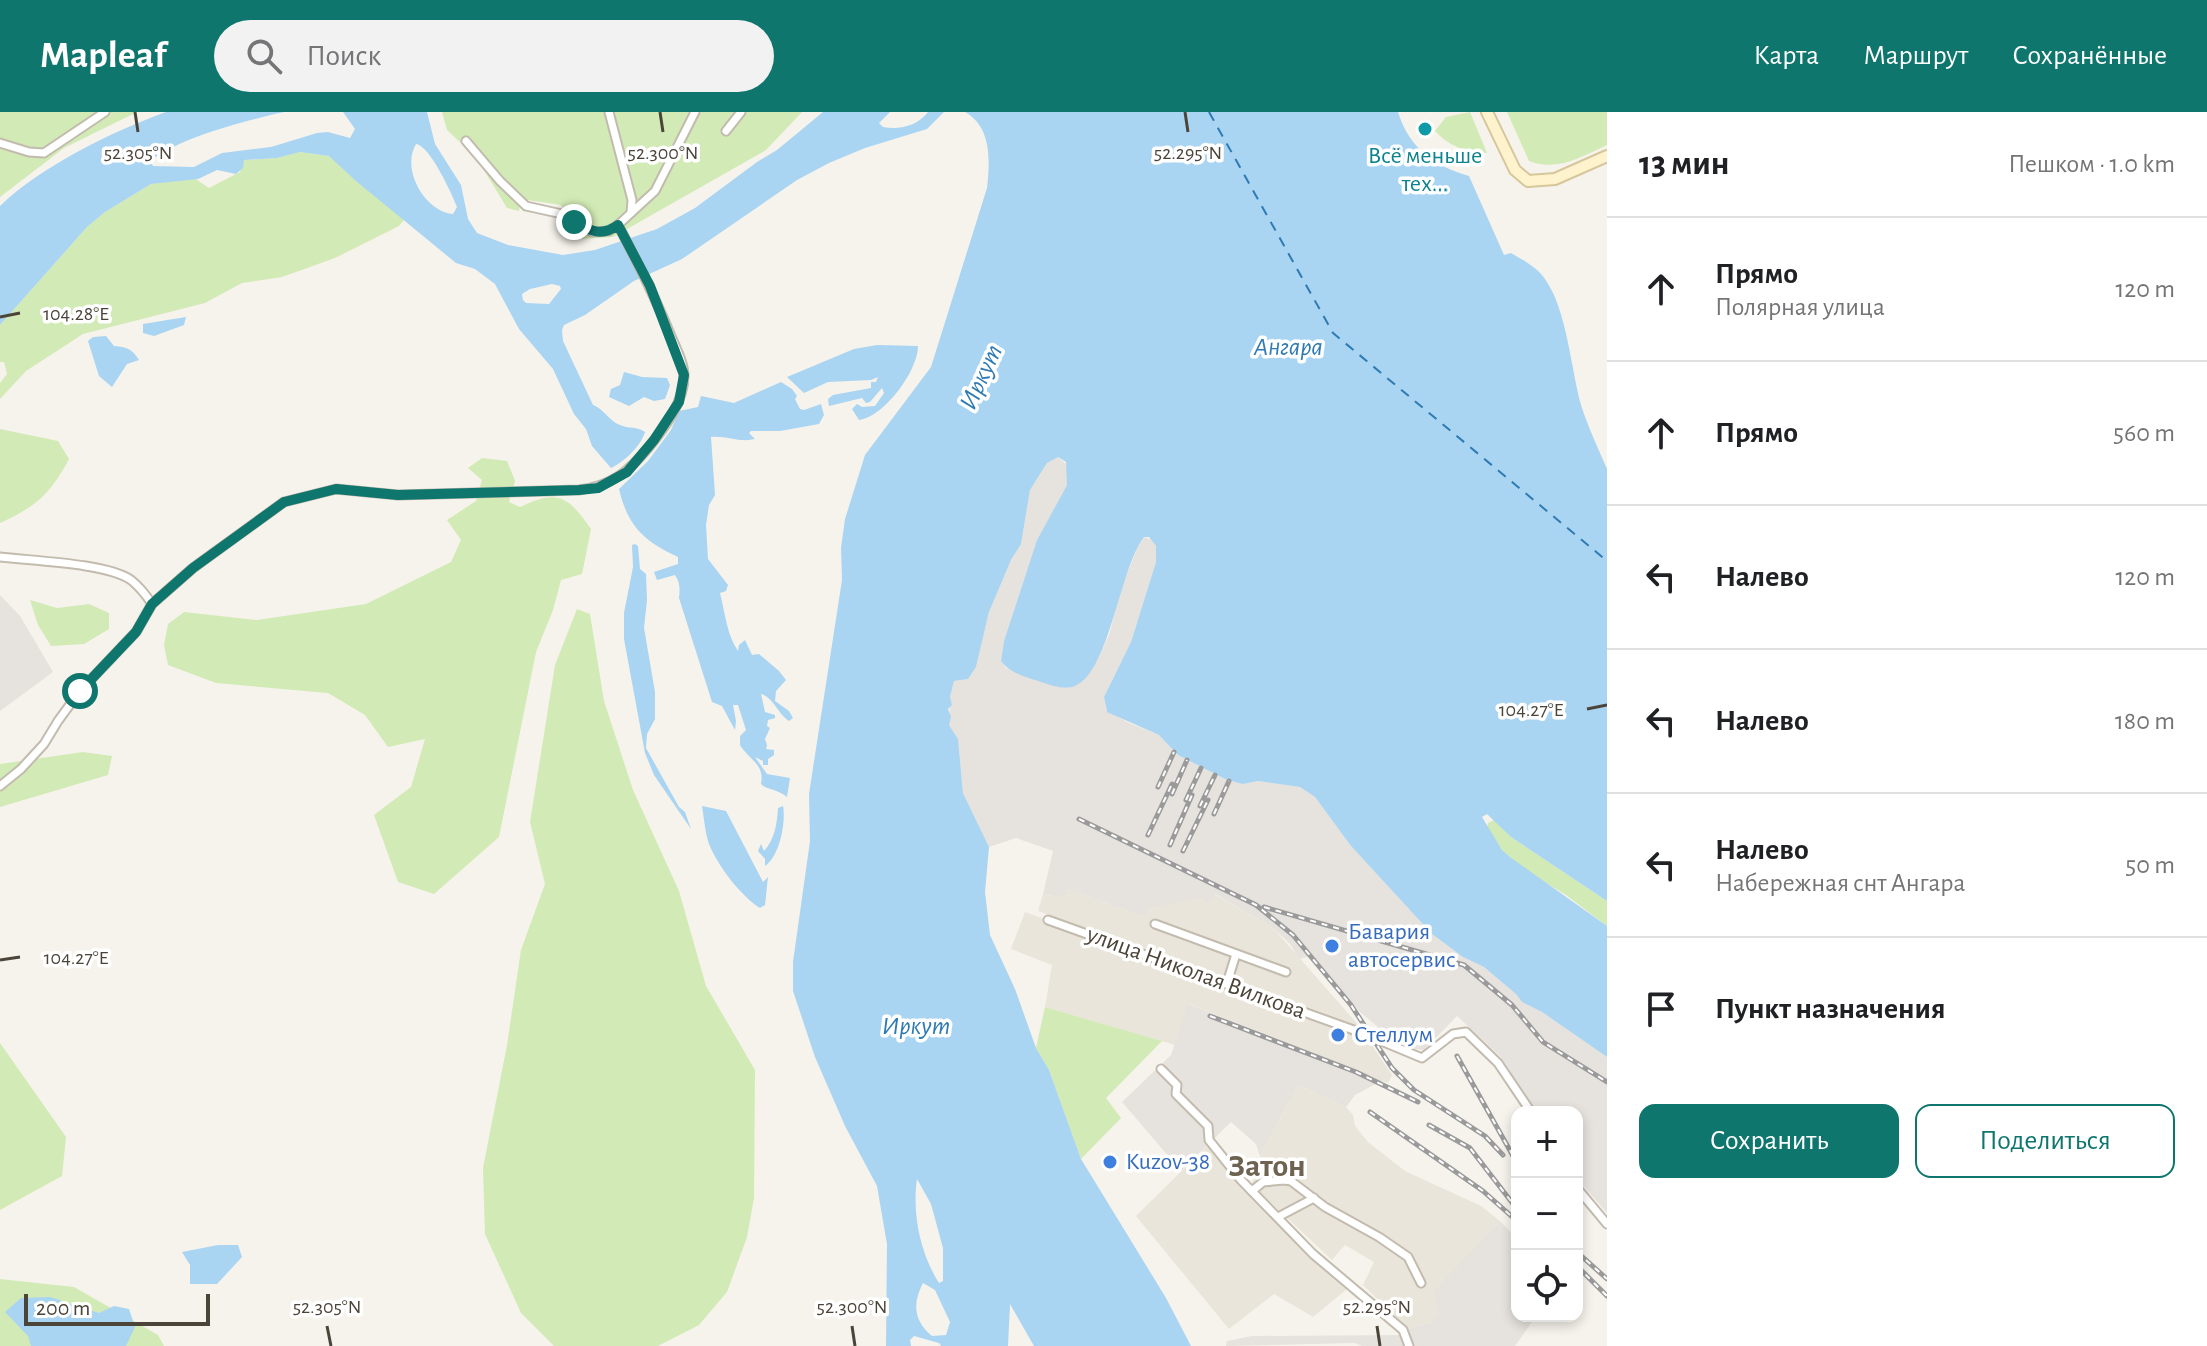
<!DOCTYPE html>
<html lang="ru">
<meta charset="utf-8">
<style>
body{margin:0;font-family:"Alegreya Sans",sans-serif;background:#f2f2f2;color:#202124}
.controls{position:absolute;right:24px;bottom:24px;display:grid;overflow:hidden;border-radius:16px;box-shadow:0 4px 12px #0003}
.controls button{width:72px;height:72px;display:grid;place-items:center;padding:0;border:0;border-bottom:2px solid #e0e0e0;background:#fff;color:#202124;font:40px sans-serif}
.scale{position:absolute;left:24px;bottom:20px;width:186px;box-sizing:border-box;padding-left:8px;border:4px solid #4b4439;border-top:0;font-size:22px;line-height:28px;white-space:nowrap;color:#4b4439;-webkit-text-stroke:6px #fff;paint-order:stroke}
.stop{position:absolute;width:24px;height:24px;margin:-18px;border:6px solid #0f766e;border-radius:50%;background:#fff}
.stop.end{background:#0f766e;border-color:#fff;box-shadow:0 2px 8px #0008}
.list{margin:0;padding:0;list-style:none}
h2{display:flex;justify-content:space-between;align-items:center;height:104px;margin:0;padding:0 32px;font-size:34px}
h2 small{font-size:26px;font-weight:400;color:#757577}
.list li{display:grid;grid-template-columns:52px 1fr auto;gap:24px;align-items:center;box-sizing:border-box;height:144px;padding:0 32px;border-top:2px solid #e0e0e0}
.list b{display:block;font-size:30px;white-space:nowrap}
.list p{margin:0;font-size:26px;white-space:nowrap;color:#757577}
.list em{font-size:26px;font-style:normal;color:#757577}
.actions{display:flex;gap:16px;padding:24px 32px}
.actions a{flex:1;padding:18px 0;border:2px solid #0f766e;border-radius:16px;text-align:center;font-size:28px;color:#0f766e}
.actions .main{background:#0f766e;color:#fff}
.icon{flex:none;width:44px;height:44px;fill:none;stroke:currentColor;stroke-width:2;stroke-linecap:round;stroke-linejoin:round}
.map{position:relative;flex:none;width:1607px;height:1234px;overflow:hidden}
header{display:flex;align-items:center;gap:48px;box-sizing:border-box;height:112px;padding:0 40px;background:#0f766e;color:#fff}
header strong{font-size:38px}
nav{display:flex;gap:44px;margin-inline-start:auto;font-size:28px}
.search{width:560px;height:72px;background:#f2f2f2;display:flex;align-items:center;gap:20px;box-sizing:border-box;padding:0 28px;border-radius:44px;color:#757577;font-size:30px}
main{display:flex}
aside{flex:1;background:#fff}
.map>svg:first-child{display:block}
.residential{fill:#eae5da}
.industrial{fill:#e6e2dd}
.green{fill:#d2eab5}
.water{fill:#a9d4f2;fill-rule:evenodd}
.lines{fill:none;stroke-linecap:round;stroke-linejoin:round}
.ferry{stroke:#2e7ab2;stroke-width:2;stroke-dasharray:10 8;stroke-linecap:butt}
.minor-casing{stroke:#c2bbae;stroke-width:11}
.secondary-casing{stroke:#d6c79b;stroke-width:14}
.minor{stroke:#fff;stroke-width:7}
.secondary{stroke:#fff3cd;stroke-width:10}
.rail-casing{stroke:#9a9a9a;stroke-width:5}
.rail{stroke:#fff;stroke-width:2;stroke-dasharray:6;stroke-linecap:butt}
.route{stroke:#0f766e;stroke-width:10}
.ticks{fill:none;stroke:#4b4439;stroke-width:3}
.culture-dot{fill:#0f9aa8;stroke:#fff;stroke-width:3}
.shop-dot{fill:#3f7fe0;stroke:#fff;stroke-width:3}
.labels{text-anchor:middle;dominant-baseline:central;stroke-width:7;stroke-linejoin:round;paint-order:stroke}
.culture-label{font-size:24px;fill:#0d838f;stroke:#fff}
.shop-label{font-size:24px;fill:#366cbe;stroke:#fff;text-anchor:start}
.street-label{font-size:24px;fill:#4b4439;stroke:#fff}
.water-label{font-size:26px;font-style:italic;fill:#2e7ab2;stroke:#fff}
.district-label{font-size:32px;font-weight:bold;fill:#6e6250;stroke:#fff}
.ticks-label{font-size:20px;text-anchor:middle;fill:#4b4439;stroke:#fff;stroke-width:7;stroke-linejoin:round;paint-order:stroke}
</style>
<header>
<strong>Mapleaf</strong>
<div class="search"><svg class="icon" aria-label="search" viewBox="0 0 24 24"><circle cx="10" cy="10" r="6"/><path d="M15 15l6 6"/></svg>Поиск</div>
<nav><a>Карта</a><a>Маршрут</a><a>Сохранённые</a></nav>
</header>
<main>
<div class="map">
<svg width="1607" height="1234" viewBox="0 0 1607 1234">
<rect width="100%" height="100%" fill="#f6f3ec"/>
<!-- residential -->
<g class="residential">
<path d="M1067 777 1146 805 1148 796 1214 782 1274 817 1361 916 1038 799 1043 782 1062 786Z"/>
<path d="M1025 800 1367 926 1392 963 1388 971 1189 892 1175 933 1045 895 1052 853 1011 837Z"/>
<path d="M1298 973 1346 995 1353 1003 1355 1014 1368 1030 1405 1059 1481 1094 1500 1109 1434 1180 1439 1200 1432 1210 1408 1217 1363 1173 1374 1150 1345 1133 1332 1148 1252 1073 1260 1044Z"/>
<path d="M1209 1032 1239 1072 1347 1177 1313 1205 1274 1182 1229 1217 1136 1104Z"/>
</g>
<!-- industrial -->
<g class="industrial">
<path d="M1058 345 1067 353V373L1037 428 1004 529 1001 549 1006 556 1054 574 1068 576 1082 569 1098 547 1109 523 1122 474 1138 435 1144 425 1152 428 1156 434V450L1131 530 1104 585 1106 598 1129 611 1159 623 1178 643 1227 668 1243 672 1258 669 1300 675 1315 685 1351 734 1432 822 1463 845 1484 855 1516 882 1522 890 1542 900 1607 945V1101L1577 1066V1000H1535L1500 944 1457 904 1424 938 1402 935 1360 900 1311 844 1299 847 1290 832 1274 817 1215 782 1209 791 1200 786 1149 796 1146 805 1067 777 1063 786 1043 782 1053 739 1016 726 989 735 963 681 958 627 949 613 950 585 954 569 968 567 976 555 989 500 1011 448 1021 432 1030 378 1047 351Z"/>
<path d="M0 483 20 504 53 560 0 599Z"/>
<path d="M1188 892 1383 968 1355 983 1346 995 1298 973 1260 1044 1256 1032 1231 1010 1181 1059 1122 990 1171 943Z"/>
<path d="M1500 1109 1517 1127V1204H1536L1515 1234H1414L1408 1217 1432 1210 1439 1200 1433 1180Z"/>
<path d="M1403 1223 1406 1234H1363L1354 1231 1226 1234 1227 1229 1252 1224Z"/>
</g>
<!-- green -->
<g class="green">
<path d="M0 0H137L64 36 0 85Z"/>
<path d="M442 0H802L766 38 613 125 582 127 561 93 521 87 519 99 507 96 476 45 447 18Z"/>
<path d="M1470 0 1487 41C1466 40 1450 35 1435 19L1446 5Z"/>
<path d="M1507 0H1607V33C1581 45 1557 60 1529 49Z"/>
<path d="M300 40 330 44 404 108 399 114 335 146 282 165 242 171 205 191 83 222 26 259 0 287V271L7 262 4 250H0V213L87 115 105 100 151 72 194 66 209 76 240 60 244 48 277 46Z"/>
<path d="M0 317 58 329 69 347C50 382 37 394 0 411Z"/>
<path d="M482 346 507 349 515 369 509 390 520 395C558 377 568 384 591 417L582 462 561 468 553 498 536 540 499 725 434 782 398 770 374 703 411 675 425 627 388 635 365 603 328 581 216 571 168 553 164 533 168 512 184 500 257 508 366 492 451 450 461 428 447 408 476 389 482 368 468 356Z"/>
<path d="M30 488 57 496 89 492 109 501V517L84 532 51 534 38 513Z"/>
<path d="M577 497 590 502 604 589 633 678 679 779 706 874 755 958 754 1086 747 1125 727 1180 699 1213 658 1234H554L521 1201 485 1122 483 1056 507 933 521 838 545 772 530 710 555 553Z"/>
<path d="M83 640 112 644 108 663 0 695V652Z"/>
<path d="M1494 708 1511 725 1607 789V814L1566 783 1523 757 1502 738 1487 716 1488 711Z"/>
<path d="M1045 895 1162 929 1106 986 1121 1006 1081 1047 1049 958 1036 936Z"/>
<path d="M0 931 66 1025 62 1064 0 1098Z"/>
<path d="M0 1167 74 1175 158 1223 164 1234H0Z"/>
</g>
<!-- water -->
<g class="water">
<path d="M166 0H284C244 9 181 25 150 49L153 54 194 55 222 41 271 35 317 21 328 20 350 26 355 17 343 0H427L435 32 461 73 468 107 477 121 508 133 563 143 595 138 657 117 695 96 757 50 777 38 823 0H890L879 11 883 15C900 18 917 14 928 0H944L927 17 865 36 829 51 797 68 682 147 634 169 585 203 564 213 562 218 563 229 593 293C604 297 609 309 620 313 629 317 637 314 645 320 641 334 624 350 611 356L592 334 586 317 574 302 553 257 519 217 495 172 475 157 456 151 356 69 329 44 300 40 277 46 244 48 243 56 236 62 217 58 198 67 151 72 105 100 87 115 0 213V94C40 55 113 19 166 0ZM416 32C430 34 451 80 457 95L453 102C424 99 401 57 416 32ZM552 172 560 174 561 177 549 192 526 191 523 188 522 182 530 177Z"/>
<path d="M965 0H1398C1409 36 1434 54 1469 64L1504 143 1511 141C1524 149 1536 154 1545 167 1567 198 1571 257 1581 293 1588 315 1598 336 1607 357V789L1511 725 1487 702 1482 705 1502 738 1510 745 1607 814V945L1542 900 1522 890 1516 882 1484 855 1463 845 1432 822 1351 734 1315 685 1300 675 1258 669 1243 672 1227 668 1178 643 1159 623 1107 600 1104 585 1131 530 1156 450V434L1149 425H1144C1119 458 1110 559 1075 574 1066 578 1053 574 1044 571 1030 566 1010 562 1001 549L1004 529 1037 428 1067 373 1066 350 1058 345 1047 351 1030 378 1021 432 1011 448 989 500 976 555 968 567 954 569 950 585 952 593 948 597 951 605 949 613 958 627 963 681 989 735 985 780 990 823 1015 877 1036 936 1049 958 1081 1047 1166 1186 1191 1234H1034L1010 1192 1008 1234H941L939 1231 914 1224 910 1228 911 1234H886L887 1132 877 1074 845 1014 815 945 793 879V850L810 729 809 682 842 468 841 436 845 407 865 343 931 255 987 76C990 49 992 15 965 0ZM917 1067 931 1092 943 1136V1169L939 1171C920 1141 912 1101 917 1067ZM923 1171 935 1178 950 1210 946 1223 932 1224C914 1209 912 1192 923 1171Z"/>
<path d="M186 205 184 213 154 224 143 221V212Z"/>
<path d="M106 224 114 234C127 235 132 237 139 248L127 252 112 275 99 264 88 229 93 225Z"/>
<path d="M877 233 918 234C918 259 884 305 859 308L852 297 857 292 862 295 875 294 884 281 882 276 870 290 866 291 862 286 829 294 828 287 833 283 871 276V270H876L878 265 871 268 828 270 804 281 787 265 854 237Z"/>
<path d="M624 260 642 265 667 266 670 273 665 287 654 289 644 285 629 294 609 285 611 277 620 273Z"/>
<path d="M781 270 792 277 797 284 795 287 800 297 804 298 821 292 824 303 819 312 780 319H751L749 321 755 327C739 331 726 323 711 325L715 383 709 393 706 413 708 447 728 473 726 479 720 481C725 501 727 523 738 539L739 533 745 528 752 543 759 542 779 559 786 568 776 579 775 589 789 599 793 606 789 609C778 602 773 585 761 582L765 600 775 603V606L768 608 767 614 770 616 765 627 767 633 766 637 774 638V643L768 647V653H763V649L755 645 767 662 790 666 787 685C778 677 767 678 761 672 765 652 749 648 740 633V624L746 618 738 593H733L736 609 735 618 722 594 712 590 679 486C680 477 680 470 675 463L657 468 654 460 678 452V445C644 429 628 415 619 377L648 349 671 318 679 299 698 295 701 284 734 291Z"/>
<path d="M635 432 638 434 640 457 646 462 647 488 644 516 655 580V607L647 622 646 636 679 695 685 700 691 717 654 663 645 641 624 527V501L633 455 632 433Z"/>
<path d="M702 694 726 699 763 770 768 765 765 793 760 796C740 783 718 754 709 732 705 720 704 706 702 694Z"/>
<path d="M783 694C786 710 780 744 765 754V747L758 739 761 732 764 739C775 727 777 711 778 696Z"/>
<path d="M218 1133H238L242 1145 217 1172H190V1153L182 1140Z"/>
<path d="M50 1185 99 1201 114 1194 129 1197 135 1215 126 1234H31L28 1224 5 1200 21 1186Z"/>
</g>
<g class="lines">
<!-- ferry -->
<path class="ferry" d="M1209 0 1333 221 1607 449"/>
<defs>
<g id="minor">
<path d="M726 19 741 0"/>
<path d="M466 29 500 69 526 94 562 102 592 120 609 119 618 113"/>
<path d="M0 31 29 40 44 41 105 0"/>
<path d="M631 101 655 79 695 0"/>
<path d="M0 445C32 449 107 451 131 468 140 475 146 483 152 492"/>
<path d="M0 674 21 657 44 632 58 609 80 579 136 520 152 492 193 456 284 390 336 377 398 383 579 378C612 374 629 359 649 335 665 315 684 290 684 264 684 251 676 236 671 224 655 185 637 149 618 113L631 101 632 88 609 0"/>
<path d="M1048 808 1362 921 1422 946 1453 922 1466 920 1498 951 1531 1000"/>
<path d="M1155 812 1286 860"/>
<path d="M1227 871 1236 842"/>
<path d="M1161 957 1177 973 1176 982 1208 1014 1209 1028 1241 1068 1313 1142 1403 1218 1409 1234"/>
<path d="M1577 1076 1607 1112"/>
<path d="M1252 1079 1263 1070 1284 1068 1291 1069 1325 1095 1379 1125 1408 1145 1421 1171"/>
<path d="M1278 1105 1314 1086"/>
</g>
<path id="secondary" d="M1487 0 1515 58 1528 69 1555 67 1607 44"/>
</defs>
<!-- minor casing -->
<use href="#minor" class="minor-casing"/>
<!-- secondary casing -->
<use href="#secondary" class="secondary-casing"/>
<!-- minor -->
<use href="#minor" class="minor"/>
<!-- secondary -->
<use href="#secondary" class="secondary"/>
<defs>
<g id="rail">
<path d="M1158 675 1174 640"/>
<path d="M1172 682 1187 648"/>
<path d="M1186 688 1201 656"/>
<path d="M1200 694 1215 663"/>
<path d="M1214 702 1229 669"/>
<path d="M1079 707 1256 793 1293 823 1351 893 1392 956 1414 978 1485 1024 1503 1043"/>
<path d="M1148 723 1172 672"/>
<path d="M1170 733 1192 683"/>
<path d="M1183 739 1208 688"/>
<path d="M1264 795 1464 853 1512 893 1543 930 1607 970"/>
<path d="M1210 904 1356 960 1418 990"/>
<path d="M1457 944 1517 1051"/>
<path d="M1370 1000 1483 1079 1517 1109"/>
<path d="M1429 1013 1470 1036 1517 1097"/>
<path d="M1577 1140 1607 1167"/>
<path d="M1577 1154 1607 1184"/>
</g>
</defs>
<!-- rail casing -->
<use href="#rail" class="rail-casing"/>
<!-- rail -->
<use href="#rail" class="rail"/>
</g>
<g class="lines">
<!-- route -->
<path class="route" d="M80 579 136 520 152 492 193 456 284 390 336 377 398 383 579 378 598 376 627 360 654 328 679 290 684 263 650 174 618 113C602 125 590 119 574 110"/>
</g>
<!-- ticks -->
<path class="ticks" d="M135 0 138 20M660 0 663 20M1185 0 1188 20M0 205 20 201M1587 597 1607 593M0 848 20 845M327 1214 331 1234M852 1214 855 1234M1377 1214 1380 1234"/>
<!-- markers -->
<circle class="culture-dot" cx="1425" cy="17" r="8"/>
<g class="shop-dot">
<circle cx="1332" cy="834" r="8"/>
<circle cx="1338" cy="923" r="8"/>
<circle cx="1110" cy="1050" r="8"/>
</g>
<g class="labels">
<!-- culture labels -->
<g class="culture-label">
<text x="1425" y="44">Всё меньше<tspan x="1425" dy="28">тех...</tspan></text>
</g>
<!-- shop labels -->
<g class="shop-label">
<text x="1348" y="820">Бавария<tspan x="1348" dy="28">автосервис</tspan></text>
<text x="1354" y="923">Стеллум</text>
<text x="1126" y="1050">Kuzov-38</text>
</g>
<!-- street labels -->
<g class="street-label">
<text transform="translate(1196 861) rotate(20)">улица Николая Вилкова</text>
</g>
<!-- water labels -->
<g class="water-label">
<text x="1288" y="235">Ангара</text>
<text transform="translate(981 265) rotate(-65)">Иркут</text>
<text x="916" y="914">Иркут</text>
</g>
<!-- district labels -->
<g class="district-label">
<text x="1267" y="1054">Затон</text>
</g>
</g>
<g class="ticks-label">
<text x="138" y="47">52.305°N</text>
<text x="663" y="47">52.300°N</text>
<text x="1188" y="47">52.295°N</text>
<text x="76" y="208">104.28°E</text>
<text x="1531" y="604">104.27°E</text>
<text x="76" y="852">104.27°E</text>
<text x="327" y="1201">52.305°N</text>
<text x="852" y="1201">52.300°N</text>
<text x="1377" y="1201">52.295°N</text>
</g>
</svg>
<div class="controls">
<button>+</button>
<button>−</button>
<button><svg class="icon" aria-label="locate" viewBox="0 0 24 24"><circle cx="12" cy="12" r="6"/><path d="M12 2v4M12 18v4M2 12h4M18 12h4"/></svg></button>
</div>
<div class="scale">200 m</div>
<div class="stop" style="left:80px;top:579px"></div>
<div class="stop end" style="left:574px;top:110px"></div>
</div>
<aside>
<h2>13 мин<small>Пешком · 1.0 km</small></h2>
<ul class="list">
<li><svg class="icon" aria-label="ahead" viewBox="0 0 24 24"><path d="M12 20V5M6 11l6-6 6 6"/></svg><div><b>Прямо</b><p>Полярная улица</p></div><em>120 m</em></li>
<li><svg class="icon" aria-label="ahead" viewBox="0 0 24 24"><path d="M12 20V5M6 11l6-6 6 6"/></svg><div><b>Прямо</b></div><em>560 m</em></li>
<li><svg class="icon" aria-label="left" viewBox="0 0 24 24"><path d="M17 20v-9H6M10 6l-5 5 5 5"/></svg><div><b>Налево</b></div><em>120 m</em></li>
<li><svg class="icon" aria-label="left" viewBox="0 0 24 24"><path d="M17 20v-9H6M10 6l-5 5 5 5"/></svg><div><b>Налево</b></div><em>180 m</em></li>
<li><svg class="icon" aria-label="left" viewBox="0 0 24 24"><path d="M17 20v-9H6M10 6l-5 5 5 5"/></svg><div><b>Налево</b><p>Набережная снт Ангара</p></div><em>50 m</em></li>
<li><svg class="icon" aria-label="arrive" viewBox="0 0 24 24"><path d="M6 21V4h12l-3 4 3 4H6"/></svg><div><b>Пункт назначения</b></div></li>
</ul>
<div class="actions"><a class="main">Сохранить</a><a>Поделиться</a></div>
</aside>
</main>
